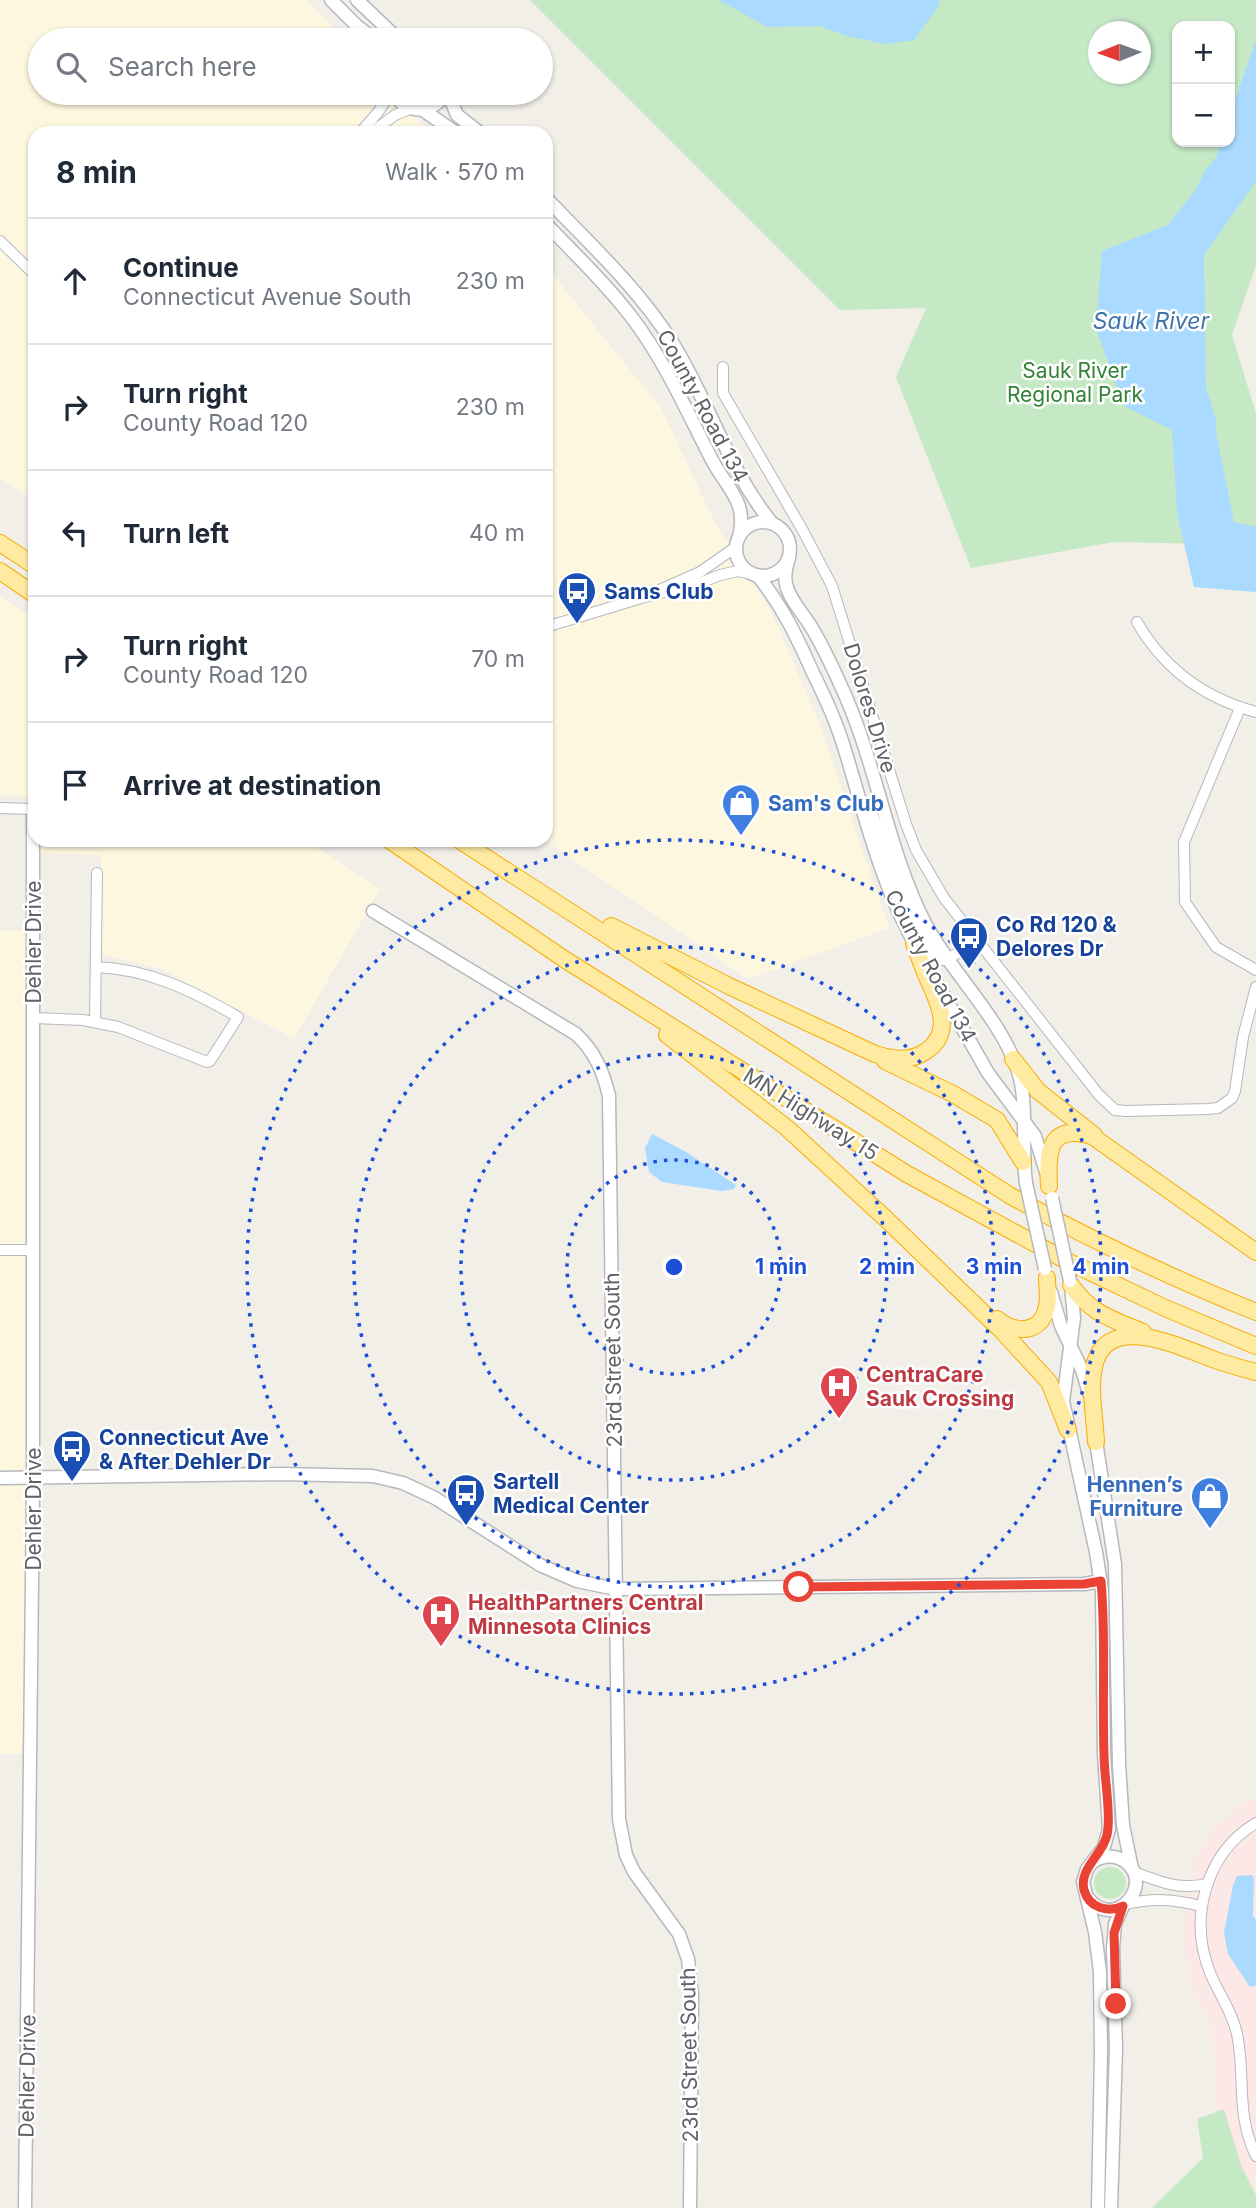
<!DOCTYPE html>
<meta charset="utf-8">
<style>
body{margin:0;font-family:Inter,sans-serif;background:#f6f6f7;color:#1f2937}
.controls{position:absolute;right:21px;top:21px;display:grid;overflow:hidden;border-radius:14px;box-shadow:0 2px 5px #0004}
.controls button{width:63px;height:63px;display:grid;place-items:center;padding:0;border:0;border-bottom:2px solid #e0e1e3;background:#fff;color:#1f2937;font:35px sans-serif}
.compass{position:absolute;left:1088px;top:21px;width:63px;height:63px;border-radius:50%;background:#fff;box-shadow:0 2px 5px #0004;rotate:269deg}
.stop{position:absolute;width:21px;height:21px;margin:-16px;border:5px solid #ea4335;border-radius:50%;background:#fff}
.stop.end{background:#ea4335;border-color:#fff;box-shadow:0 2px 7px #0008}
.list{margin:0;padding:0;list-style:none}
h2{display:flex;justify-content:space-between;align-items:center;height:91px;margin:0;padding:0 28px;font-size:30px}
h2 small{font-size:23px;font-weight:400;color:#747a83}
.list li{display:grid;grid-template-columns:46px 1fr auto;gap:21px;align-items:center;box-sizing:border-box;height:126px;padding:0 28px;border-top:2px solid #e0e1e3}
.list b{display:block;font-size:26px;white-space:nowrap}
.list p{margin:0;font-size:23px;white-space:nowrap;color:#747a83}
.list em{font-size:23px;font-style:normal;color:#747a83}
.icon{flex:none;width:38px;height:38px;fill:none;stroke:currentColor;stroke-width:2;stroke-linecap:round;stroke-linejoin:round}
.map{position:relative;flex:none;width:1256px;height:2208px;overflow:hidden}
.search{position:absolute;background:#fff;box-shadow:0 2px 5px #0004;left:28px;top:28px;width:525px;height:77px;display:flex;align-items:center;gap:18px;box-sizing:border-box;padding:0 24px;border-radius:38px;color:#747a83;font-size:26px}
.panel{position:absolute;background:#fff;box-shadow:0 2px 5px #0004;left:28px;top:126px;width:525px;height:721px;border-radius:21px}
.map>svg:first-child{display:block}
.commercial{fill:#fef7e0}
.medical{fill:#fce8e6}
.green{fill:#c5e8c5;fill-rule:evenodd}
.water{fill:#aadaff}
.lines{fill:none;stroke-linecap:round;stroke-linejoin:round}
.minor-casing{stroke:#b5b8bc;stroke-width:12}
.tertiary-casing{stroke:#b5b8bc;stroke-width:15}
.trunk-casing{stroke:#f9ab00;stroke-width:18}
.minor{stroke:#fff;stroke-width:10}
.tertiary{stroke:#fff;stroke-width:12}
.trunk{stroke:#feeaa1;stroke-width:16}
.tertiary-bridge-casing{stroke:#b5b8bc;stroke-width:15;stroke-linecap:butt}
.tertiary-bridge{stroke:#fff;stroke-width:12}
.route{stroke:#ea4335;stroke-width:9}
.ring{fill:none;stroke:#1d4ed8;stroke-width:3.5;stroke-dasharray:3.5 7}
.labels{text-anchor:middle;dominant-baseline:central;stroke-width:5;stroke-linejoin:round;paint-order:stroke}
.park-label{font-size:21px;fill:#348238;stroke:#fff}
.street-label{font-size:21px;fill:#5f6368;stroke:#fff}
.transit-label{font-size:21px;font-weight:bold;fill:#164399;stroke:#fff;text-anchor:start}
.shop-label{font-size:21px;font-weight:bold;fill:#366cbe;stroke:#fff;text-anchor:start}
.health-label{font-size:21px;font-weight:bold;fill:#be3a42;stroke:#fff;text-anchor:start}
.water-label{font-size:23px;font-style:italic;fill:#4174aa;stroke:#fff}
.centre{fill:#1d4ed8;stroke:#fff;stroke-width:3.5}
.ring-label{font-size:21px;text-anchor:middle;font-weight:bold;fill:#1d4ed8;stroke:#fff;stroke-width:5;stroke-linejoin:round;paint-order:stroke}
</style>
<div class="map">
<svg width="1256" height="2208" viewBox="0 0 1256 2208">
<rect width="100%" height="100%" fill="#f1efe8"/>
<!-- commercial -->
<g class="commercial">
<path d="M0 0H307L344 40H40V93H393L430 133H35V500L0 479Z"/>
<path d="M546 266 661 408 716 525 771 611 820 725 889 928 748 979 544 840H546Z"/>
<path d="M0 596 35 618V797L0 796Z"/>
<path d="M37 840H307L380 889 294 1039 161 969 100 953 101 855 37 853Z"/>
<path d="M0 931H26L32 1471H0Z"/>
<path d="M29 1481 28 1754H0V1482Z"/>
</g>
<!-- medical -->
<path class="medical" d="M1256 1799V2208L1216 2120V2080L1211 2028 1189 1981 1183 1926 1193 1863 1215 1826 1249 1800Z"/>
<!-- green -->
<g class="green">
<path d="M530 0H1256V265L1232 335 1256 414V545L1114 542 971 568 896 377 926 308 840 310ZM1177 26H1230V142H1177ZM1098 32H1140V74H1098Z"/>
<circle cx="1110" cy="1883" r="16"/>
<path d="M1224 2109 1241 2165 1256 2195V2208H1152L1203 2158 1197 2119Z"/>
</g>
<!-- water -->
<g class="water">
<path d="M719 0H940L938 7 914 40 886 44 847 36 820 26 767 27Z"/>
<path d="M1256 39V181L1204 255 1206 387 1216 420V432L1234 522 1256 527V592L1194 587 1177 513 1172 430 1124 406 1096 329 1102 251 1168 225 1197 188 1204 172 1216 158 1221 142H1230V116Z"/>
<path d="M652 1134 686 1152 736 1185 734 1189 722 1191 662 1182 649 1172 645 1148Z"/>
<path d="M1252 1875 1254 1879 1253 1915 1256 1920V1985L1250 1987 1228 1954 1224 1933 1233 1885 1237 1876Z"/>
</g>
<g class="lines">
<defs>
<g id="minor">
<path d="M360 133 379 111 390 93"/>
<path d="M371 133 395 115 410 109"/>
<path d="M0 241 35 275"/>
<path d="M723 367V393L802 529 832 586 906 824 916 850 944 898 1099 1095 1115 1110 1126 1111 1208 1109 1218 1108 1232 1098 1235 1091 1243 1037 1256 987"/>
<path d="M657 591 700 572 736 547"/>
<path d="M1137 622C1164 669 1204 698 1256 712"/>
<path d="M546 627 651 595 695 585 720 575 738 571 752 574"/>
<path d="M1240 708 1184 842 1185 902 1216 947 1256 970"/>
<path d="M0 808 33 809"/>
<path d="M948 959 976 941"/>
<path d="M34 1018 83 1020 118 1027 207 1062 210 1061 238 1017C193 991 149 969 96 967"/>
<path d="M95 1021 97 873"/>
<path d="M0 1250H33"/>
<path d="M1256 1823C1206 1853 1189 1917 1209 1970 1217 1992 1232 2010 1237 2034 1246 2076 1235 2113 1256 2156"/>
<path d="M1134 1872C1160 1882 1179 1890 1207 1884"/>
<path d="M1125 1904C1153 1898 1173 1899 1201 1906"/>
</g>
<g id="tertiary">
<path d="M331 0 357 26 375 40"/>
<path d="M357 0 399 40"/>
<path d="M394 93C405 115 434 115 445 93"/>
<path d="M448 93 457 115 480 133"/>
<path d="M423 110 456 133"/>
<path d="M546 198C590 244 638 288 672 342 709 401 728 470 772 523"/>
<path d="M546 224C576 255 607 285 633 319 666 363 687 412 712 460 727 489 748 501 739 537"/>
<circle cx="763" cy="549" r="27"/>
<path d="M789 558C786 567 784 575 786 584 789 599 802 612 810 625 822 644 832 666 841 686 877 763 887 850 926 925 952 973 999 1017 1017 1068 1029 1102 1021 1147 1026 1183"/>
<path d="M757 575C782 605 797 637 813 673 825 697 836 721 844 747 865 815 881 887 918 949"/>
<path d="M871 814C889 853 898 894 918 932 922 940 926 950 933 955 937 959 942 959 948 959"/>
<path d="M373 911 576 1034C595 1052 603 1071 609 1096L619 1819 626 1855 634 1872 679 1934 688 1959 692 1995 690 2208"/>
<path d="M935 980 988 1073 1035 1136 1046 1172"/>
<path d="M1071 1285 1074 1318 1063 1401 1096 1552 1102 1591 1104 1754 1109 1829 1104 1847 1087 1869 1083 1882 1095 1932 1100 1972 1101 2052 1098 2208"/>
<path d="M1051 1292 1061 1326 1082 1370 1089 1393"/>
<path d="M1095 1435 1115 1564 1119 1764 1123 1825 1132 1869"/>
<path d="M0 1478 281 1474 373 1476 403 1483 435 1498 540 1565 577 1581 616 1589 1084 1584 1101 1581"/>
<path d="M1088 1898C1116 1934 1159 1879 1121 1859 1112 1855 1103 1856 1094 1861"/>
<path d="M25 2208 33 1490V809"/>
<path d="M1111 2208 1116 2048 1113 1948 1115 1924 1123 1906"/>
</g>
<g id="trunk">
<path d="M0 543 35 566"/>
<path d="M0 571 35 595"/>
<path d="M389 840 564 959 907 1174 1065 1260 1165 1308 1256 1346"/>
<path d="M459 840 1009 1195C1091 1240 1169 1277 1256 1312"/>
<path d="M611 926 729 986 875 1054C891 1059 908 1062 923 1053 956 1034 938 1001 926 975 922 965 918 954 914 944"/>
<path d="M667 1035 787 1128 885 1218 1002 1331 1049 1382 1068 1430"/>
<path d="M1013 1059 1038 1091 1094 1135"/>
<path d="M885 1061 953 1094 997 1120 1023 1162"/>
<path d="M1049 1186C1047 1152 1048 1123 1092 1136L1256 1252"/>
<path d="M1071 1285C1091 1314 1112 1319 1143 1332"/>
<path d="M997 1319C1016 1334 1042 1334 1047 1306 1049 1297 1047 1287 1047 1278"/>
<path d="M1096 1442C1095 1419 1089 1390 1094 1367 1106 1311 1177 1346 1210 1358 1225 1364 1240 1368 1256 1372"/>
</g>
</defs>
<!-- minor casing -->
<use href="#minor" class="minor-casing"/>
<!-- tertiary casing -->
<use href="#tertiary" class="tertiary-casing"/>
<!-- trunk casing -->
<use href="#trunk" class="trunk-casing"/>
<!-- minor -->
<use href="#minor" class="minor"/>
<!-- tertiary -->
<use href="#tertiary" class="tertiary"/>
<!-- trunk -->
<use href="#trunk" class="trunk"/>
<defs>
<g id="tertiary-bridge">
<path d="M1026 1183 1045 1269"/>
<path d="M1052 1198 1070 1281"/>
</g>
</defs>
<!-- tertiary-bridge casing -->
<use href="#tertiary-bridge" class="tertiary-bridge-casing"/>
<!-- tertiary-bridge -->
<use href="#tertiary-bridge" class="tertiary-bridge"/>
</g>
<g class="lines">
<!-- route -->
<path class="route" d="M799 1587 1084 1584 1101 1581C1106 1637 1102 1697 1104 1753 1104 1778 1110 1803 1108 1828 1107 1853 1078 1867 1084 1890 1089 1908 1108 1913 1123 1906L1114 1933 1116 2004"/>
</g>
<!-- distance rings -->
<g class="ring">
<circle cx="674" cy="1267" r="107"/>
<circle cx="674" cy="1267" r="213"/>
<circle cx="674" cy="1267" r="320"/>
<circle cx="674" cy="1267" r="427"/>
</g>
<!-- icons -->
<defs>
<symbol id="bus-pin" viewBox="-11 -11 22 30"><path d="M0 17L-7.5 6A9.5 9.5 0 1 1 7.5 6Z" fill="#1a4fb4" stroke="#fff"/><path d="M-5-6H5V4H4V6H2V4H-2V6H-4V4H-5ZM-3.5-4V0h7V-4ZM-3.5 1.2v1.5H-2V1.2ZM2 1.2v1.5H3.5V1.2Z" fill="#fff"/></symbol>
<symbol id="shop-pin" viewBox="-11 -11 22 30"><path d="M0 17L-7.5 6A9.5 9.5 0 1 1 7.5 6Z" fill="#3f7fe0" stroke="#fff"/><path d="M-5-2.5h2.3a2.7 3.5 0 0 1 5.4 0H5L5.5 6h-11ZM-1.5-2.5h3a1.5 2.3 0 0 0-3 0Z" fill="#fff"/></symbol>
<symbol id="hospital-pin" viewBox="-11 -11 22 30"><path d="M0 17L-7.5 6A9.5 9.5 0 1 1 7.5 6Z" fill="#e0444e" stroke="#fff"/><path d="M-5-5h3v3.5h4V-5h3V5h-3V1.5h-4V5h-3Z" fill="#fff"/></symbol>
</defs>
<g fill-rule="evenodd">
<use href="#bus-pin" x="555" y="569" width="44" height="60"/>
<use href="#shop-pin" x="719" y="781" width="44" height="60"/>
<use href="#bus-pin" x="947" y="914" width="44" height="60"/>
<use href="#hospital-pin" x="817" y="1364" width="44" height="60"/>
<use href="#bus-pin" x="50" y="1427" width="44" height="60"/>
<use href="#bus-pin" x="444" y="1471" width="44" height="60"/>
<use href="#shop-pin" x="1188" y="1474" width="44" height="60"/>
<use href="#hospital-pin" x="419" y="1592" width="44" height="60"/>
</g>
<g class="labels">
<!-- park labels -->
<g class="park-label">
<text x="1075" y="370">Sauk River<tspan x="1075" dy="24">Regional Park</tspan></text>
</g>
<!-- street labels -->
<g class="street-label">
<text transform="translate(703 406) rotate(62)">County Road 134</text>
<text transform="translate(870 708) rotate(73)">Dolores Drive</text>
<text transform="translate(33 942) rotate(-90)">Dehler Drive</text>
<text transform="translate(931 966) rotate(62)">County Road 134</text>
<text transform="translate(811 1114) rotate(32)">MN Highway 15</text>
<text transform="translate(613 1360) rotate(-91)">23rd Street South</text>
<text transform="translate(33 1509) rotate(-90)">Dehler Drive</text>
<text transform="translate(689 2055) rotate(-91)">23rd Street South</text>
<text transform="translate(27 2076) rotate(-89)">Dehler Drive</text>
</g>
<!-- transit labels -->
<g class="transit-label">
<text x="604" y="591">Sams Club</text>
<text x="996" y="924">Co Rd 120 &amp;<tspan x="996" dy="24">Delores Dr</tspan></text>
<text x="99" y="1437">Connecticut Ave<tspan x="99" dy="24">&amp; After Dehler Dr</tspan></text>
<text x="493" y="1481">Sartell<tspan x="493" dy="24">Medical Center</tspan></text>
</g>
<!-- shop labels -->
<g class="shop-label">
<text x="768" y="803">Sam's Club</text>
<text x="1183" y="1484" text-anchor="end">Hennen’s<tspan x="1183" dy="24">Furniture</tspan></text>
</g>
<!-- health labels -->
<g class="health-label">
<text x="866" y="1374">CentraCare<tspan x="866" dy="24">Sauk Crossing</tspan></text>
<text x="468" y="1602">HealthPartners Central<tspan x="468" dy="24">Minnesota Clinics</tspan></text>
</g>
<!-- water labels -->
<g class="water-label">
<text x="1151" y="321">Sauk River</text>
</g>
</g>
<circle cx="674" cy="1267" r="10" class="centre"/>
<g class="ring-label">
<text x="781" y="1274">1 min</text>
<text x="887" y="1274">2 min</text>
<text x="994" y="1274">3 min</text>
<text x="1101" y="1274">4 min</text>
</g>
</svg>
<div class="controls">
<button>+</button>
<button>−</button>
</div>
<svg class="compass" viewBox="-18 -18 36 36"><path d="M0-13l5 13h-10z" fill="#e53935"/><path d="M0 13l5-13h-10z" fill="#747a83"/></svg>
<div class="stop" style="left:799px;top:1587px"></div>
<div class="stop end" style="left:1116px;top:2004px"></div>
<div class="search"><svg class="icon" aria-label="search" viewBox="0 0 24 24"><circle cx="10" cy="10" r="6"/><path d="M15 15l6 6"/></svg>Search here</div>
<section class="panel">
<h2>8 min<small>Walk · 570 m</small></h2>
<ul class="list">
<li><svg class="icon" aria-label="ahead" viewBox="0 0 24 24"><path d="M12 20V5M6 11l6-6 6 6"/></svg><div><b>Continue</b><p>Connecticut Avenue South</p></div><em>230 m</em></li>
<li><svg class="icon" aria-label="right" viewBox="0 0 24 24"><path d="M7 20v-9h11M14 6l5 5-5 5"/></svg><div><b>Turn right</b><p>County Road 120</p></div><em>230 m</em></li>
<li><svg class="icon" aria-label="left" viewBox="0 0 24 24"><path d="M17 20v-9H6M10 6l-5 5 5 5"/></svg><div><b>Turn left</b></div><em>40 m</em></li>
<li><svg class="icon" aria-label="right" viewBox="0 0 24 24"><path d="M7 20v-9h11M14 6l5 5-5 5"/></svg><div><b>Turn right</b><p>County Road 120</p></div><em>70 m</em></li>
<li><svg class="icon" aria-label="arrive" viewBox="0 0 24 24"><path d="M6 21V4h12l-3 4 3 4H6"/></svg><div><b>Arrive at destination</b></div></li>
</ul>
</section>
</div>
